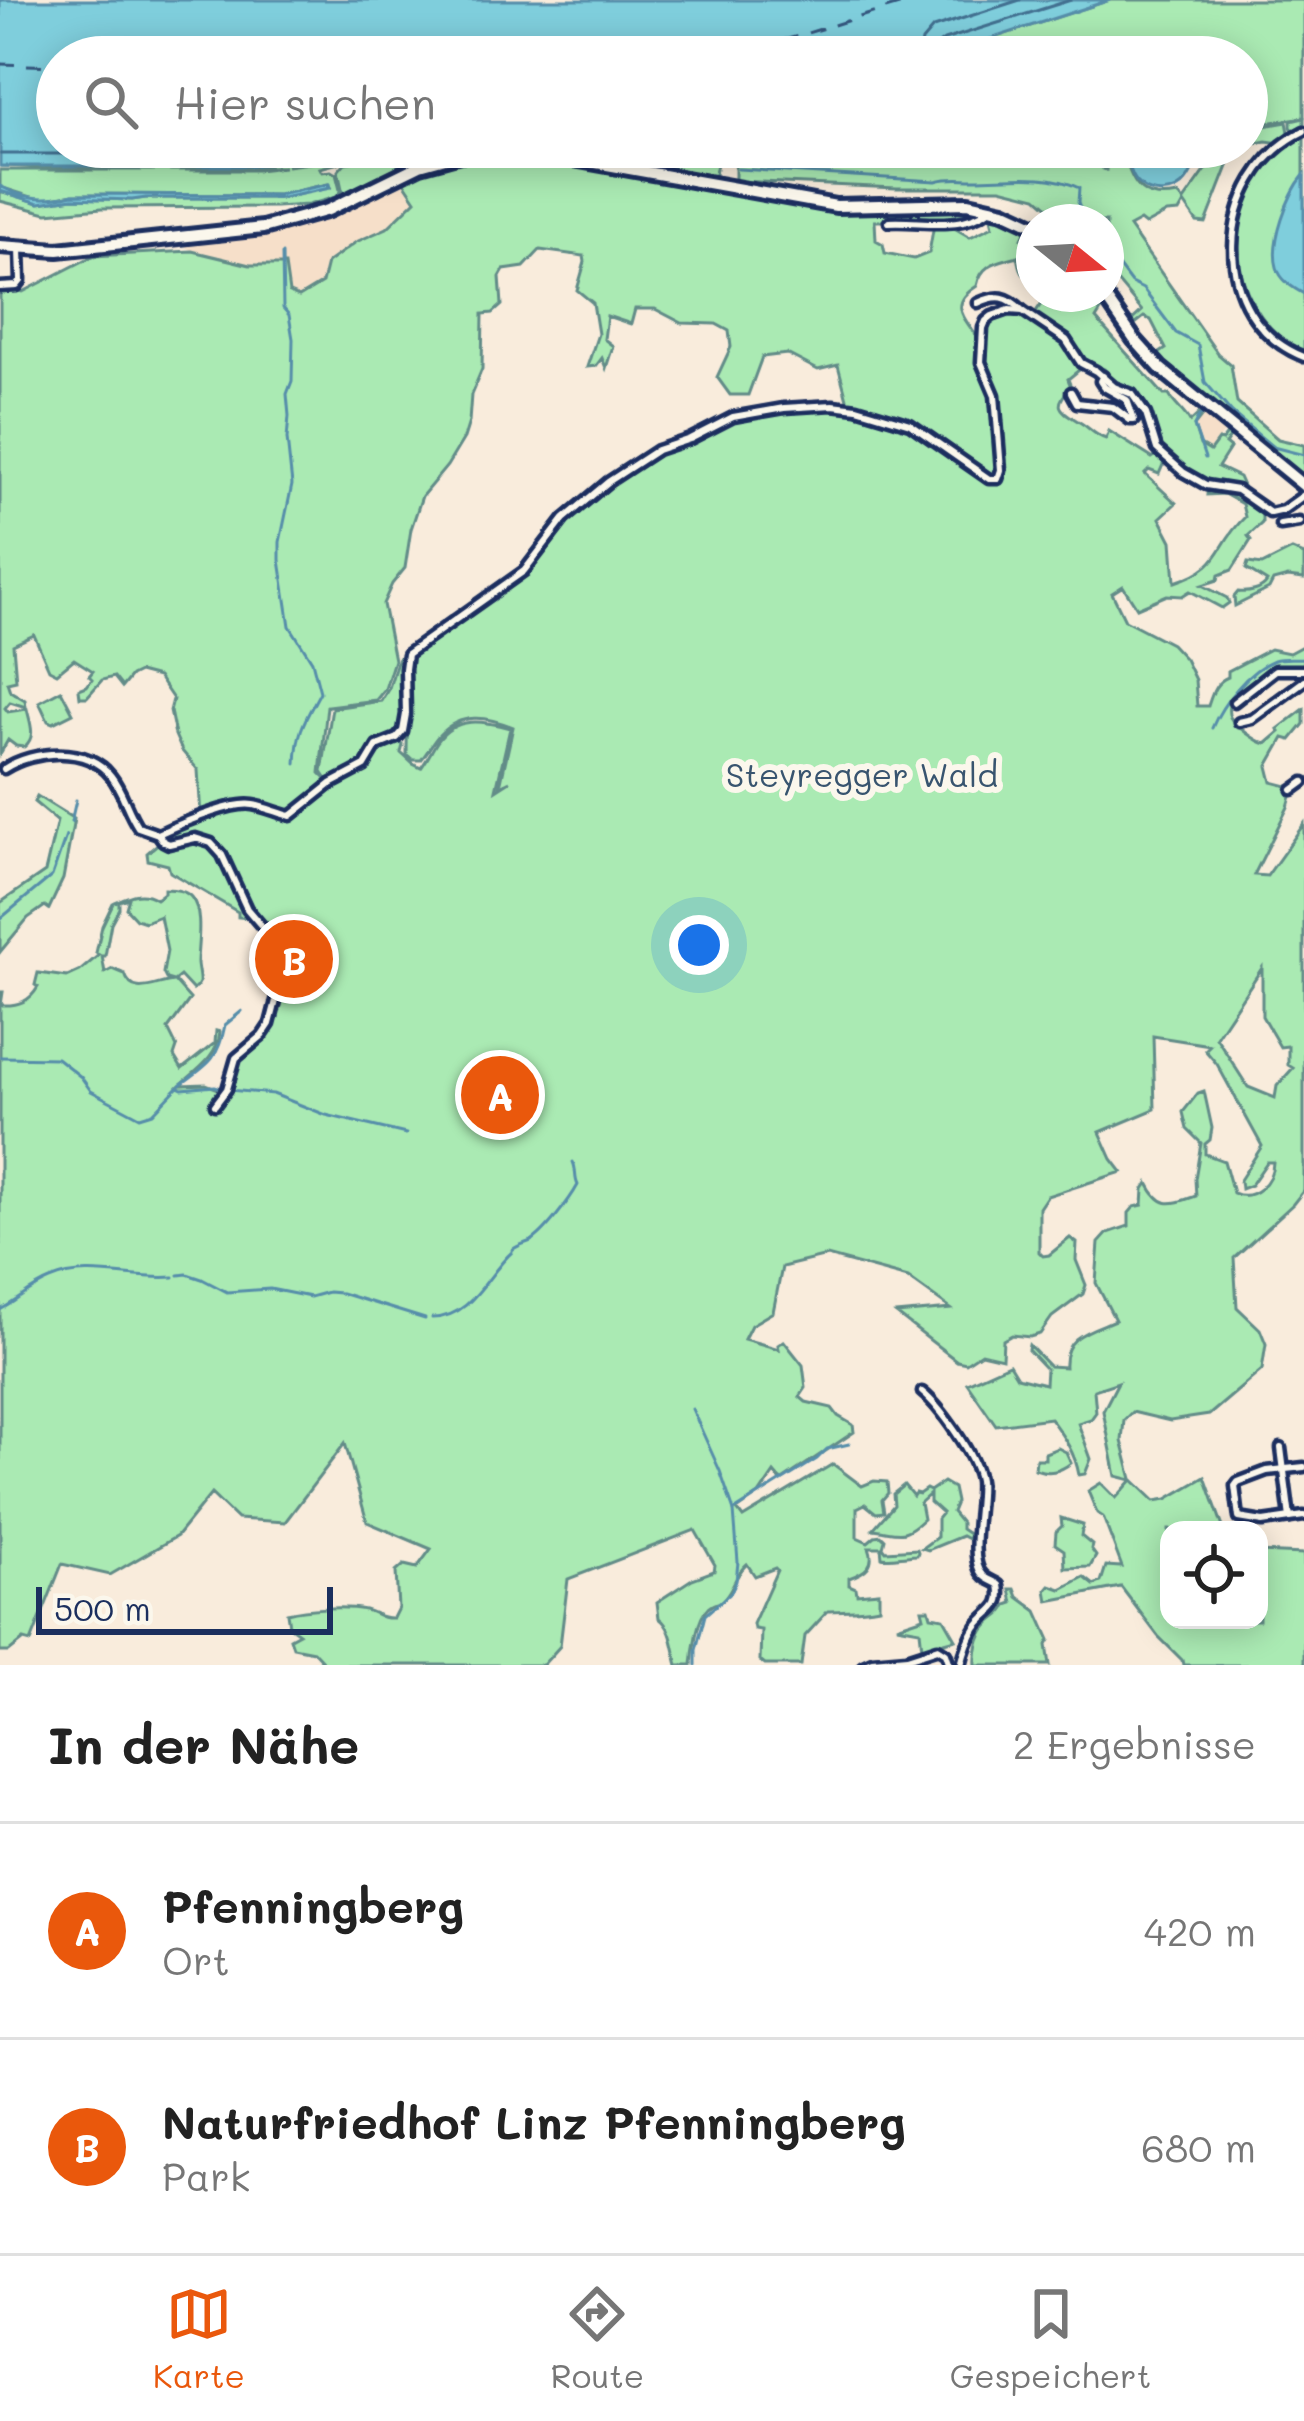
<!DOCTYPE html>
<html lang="de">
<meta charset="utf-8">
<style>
body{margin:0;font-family:Mali,sans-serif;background:#f2f2f2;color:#222}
.controls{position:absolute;right:36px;bottom:36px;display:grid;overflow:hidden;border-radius:24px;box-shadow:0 6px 30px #0003}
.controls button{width:108px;height:108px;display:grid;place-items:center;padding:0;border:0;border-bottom:3px solid #e0e0e0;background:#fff;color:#222;font:60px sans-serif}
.compass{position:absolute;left:1016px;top:204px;width:108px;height:108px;border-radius:50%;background:#fff;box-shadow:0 6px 30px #0003;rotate:108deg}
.scale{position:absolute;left:36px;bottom:30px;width:297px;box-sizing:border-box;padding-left:12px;border:6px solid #1b2f5e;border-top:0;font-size:33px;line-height:42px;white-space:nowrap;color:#1b2f5e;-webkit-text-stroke:9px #fbf7ec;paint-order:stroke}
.you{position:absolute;left:699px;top:945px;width:42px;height:42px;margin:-30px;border:9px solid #fff;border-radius:50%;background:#1a73e8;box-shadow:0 0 0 18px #1a73e833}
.badge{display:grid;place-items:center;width:78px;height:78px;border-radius:50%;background:#ea580c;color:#fff;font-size:39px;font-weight:700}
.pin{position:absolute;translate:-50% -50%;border:6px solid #fff;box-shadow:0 3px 12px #0006}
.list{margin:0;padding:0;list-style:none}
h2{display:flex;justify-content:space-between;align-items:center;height:156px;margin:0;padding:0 48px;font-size:51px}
h2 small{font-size:39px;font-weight:400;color:#767676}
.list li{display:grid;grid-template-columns:78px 1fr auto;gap:36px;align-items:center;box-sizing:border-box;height:216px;padding:0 48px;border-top:3px solid #e0e0e0}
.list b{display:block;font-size:45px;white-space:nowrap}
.list p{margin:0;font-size:39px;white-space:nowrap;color:#767676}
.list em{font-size:39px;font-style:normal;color:#767676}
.icon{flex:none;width:66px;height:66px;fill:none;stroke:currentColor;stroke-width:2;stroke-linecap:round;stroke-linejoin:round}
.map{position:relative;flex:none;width:1304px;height:1665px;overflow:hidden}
.search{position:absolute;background:#fff;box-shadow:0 6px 30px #0003;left:36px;right:36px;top:36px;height:132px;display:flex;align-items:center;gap:30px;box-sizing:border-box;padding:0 42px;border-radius:66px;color:#767676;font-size:45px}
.sheet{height:588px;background:#fff}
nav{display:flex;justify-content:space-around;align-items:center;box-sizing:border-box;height:168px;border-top:3px solid #e0e0e0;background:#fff;font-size:33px;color:#767676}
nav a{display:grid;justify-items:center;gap:6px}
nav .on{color:#ea580c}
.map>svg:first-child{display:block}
.built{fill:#f6dfc9}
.green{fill:#aaeab3;stroke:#628c88;stroke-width:3;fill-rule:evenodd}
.water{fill:#7fcedc;stroke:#578eaa;stroke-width:3}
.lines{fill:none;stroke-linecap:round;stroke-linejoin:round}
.shore{stroke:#436f90;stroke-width:3}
.stream{stroke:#578eaa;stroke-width:3}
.ferry{stroke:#34577e;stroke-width:3;stroke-dasharray:15 12;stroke-linecap:butt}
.street-casing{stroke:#1b2f5e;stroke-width:15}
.secondary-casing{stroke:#1b2f5e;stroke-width:20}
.street{stroke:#fbf7ec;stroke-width:6}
.secondary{stroke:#fbf7ec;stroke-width:10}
.labels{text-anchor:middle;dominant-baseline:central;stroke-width:12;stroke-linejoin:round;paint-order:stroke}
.park-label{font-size:33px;fill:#38546f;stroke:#fbf7ec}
</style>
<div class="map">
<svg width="1304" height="1665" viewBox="0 0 1304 1665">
<rect width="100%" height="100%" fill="#f9ecdc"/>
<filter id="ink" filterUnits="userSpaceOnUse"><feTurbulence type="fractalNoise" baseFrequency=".00833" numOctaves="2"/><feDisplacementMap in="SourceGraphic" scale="24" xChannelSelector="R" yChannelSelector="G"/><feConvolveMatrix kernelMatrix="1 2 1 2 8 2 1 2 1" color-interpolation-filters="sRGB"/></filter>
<g filter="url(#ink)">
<!-- built -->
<g class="built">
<path d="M402 178 416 200 387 228 356 242 322 283 299 297 289 293 285 265H250L192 251 185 246V243L295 229 374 198Z"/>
<path d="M1205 413 1227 428 1210 451 1197 439 1194 426Z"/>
</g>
<!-- green -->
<g class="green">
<path d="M1110 0H1304V117L1247 126V57H935Z"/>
<path d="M1304 118V353C1233 316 1214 220 1270 160 1278 151 1290 145 1300 138L1291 127V121Z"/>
<path d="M1287 122 1289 132 1281 143 1266 141 1247 145V129Z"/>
<path d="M389 147H422L348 160 323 159 287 166 325 161 335 164 320 168 322 172 331 171 336 174 340 190 338 199 343 193 338 171 345 163 435 147H489L470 149 334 203 332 198 308 205 275 207 102 208 47 213 0 201V191L39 203 73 198 132 200 145 198H283L330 187 328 184 278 195 73 194 41 200 3 188 0 186V170H257L284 167 93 169 0 166H252Z"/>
<path d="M520 147C539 147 559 145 578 147 620 152 675 169 714 154L718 158 714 179Z"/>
<path d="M589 147H737L694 157 635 154Z"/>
<path d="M1125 147C999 168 870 151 743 148Z"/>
<path d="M1145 147H1200L1147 158 1145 152 1140 150 1124 155C1133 187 1143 202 1178 195L1184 201 1218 153 1226 147H1246L1234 151 1206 223 1197 222 1184 203 1179 212 1167 213 1145 225 1140 221 1129 227 1218 354 1231 365 1237 403 1278 439 1304 445V483L1154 357 1166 349 1151 320 1144 317 1134 325 1128 324 1142 311 1106 268V222H1066L1037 197 1001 188H897L735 181V153L738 150 906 159 1099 156 1103 158V169L1106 170 1107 159 1111 153Z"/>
<path d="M517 154 791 204 958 205 985 210 966 220 875 221 876 240 883 244 885 253 914 259 929 253 934 224 949 225 970 237 993 226 990 214 1007 217 1027 227 1022 238 1034 247V281C1022 276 1020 269 1018 256 998 262 981 263 977 286 943 307 971 322 982 346L987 322 1005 313 1033 319 1065 341 1084 366 1068 379 1071 387C1050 408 1063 411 1081 423 1091 429 1094 435 1106 439L1109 431 1152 458 1158 454 1165 460 1159 474 1149 470 1145 474 1176 503 1160 518 1172 541 1175 582C1226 565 1213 548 1245 517L1242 504 1224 494 1207 495 1208 487 1230 490 1262 511V523L1248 536 1251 540 1232 570 1219 575 1218 580 1202 585 1227 598 1229 603 1222 608 1190 591 1182 596 1167 595 1137 608 1123 586 1112 593 1125 620 1171 644 1185 659 1195 680 1197 706H1208C1212 694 1215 682 1228 677V671L1270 649 1289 653 1304 645V667L1274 669 1230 699C1229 704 1227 712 1230 717 1234 725 1257 742 1266 744L1280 732 1278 729 1304 709V724L1291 740 1284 738 1268 766 1272 782 1288 786 1287 791 1292 793 1288 807 1254 875 1267 876 1304 824V1190L1293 1204 1234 1258 1237 1307 1260 1329 1266 1344 1262 1370 1209 1415 1170 1421 1132 1412 1124 1420 1122 1441 1132 1479 1155 1501 1167 1499 1205 1477 1224 1530H1169V1620H1259V1552L1304 1554V1665H1183L1182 1660 1158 1636 1121 1587 1048 1601 1046 1590 1050 1585 1061 1589 1084 1577 1094 1585 1101 1582 1106 1566 1122 1567 1103 1517 1097 1513 1088 1491 1101 1483 1116 1498 1132 1480 1116 1476 1103 1411 1118 1382 1094 1390 1096 1412 1091 1419 1078 1423 1091 1459 1085 1474 1079 1475C1075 1452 1063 1436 1050 1418L996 1425 967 1383 1009 1364 1017 1377 1045 1384 1046 1369 1028 1350 1029 1345 1049 1366 1065 1367C1063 1336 1089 1331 1115 1320L1096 1283 1099 1243 1108 1233 1129 1226V1213L1134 1207 1143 1205 1144 1189 1148 1183C1161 1209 1170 1205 1196 1196L1195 1179 1201 1143 1187 1129 1183 1112 1198 1093 1204 1091 1212 1128 1210 1140 1205 1144V1154L1224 1161 1233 1193C1253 1202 1273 1182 1273 1162H1267L1251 1185 1241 1189 1240 1180 1262 1146 1217 1064 1205 1050 1210 1045 1153 1036 1155 1109 1100 1132 1112 1159 1122 1172 1047 1196 1039 1208V1252L1043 1256 1049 1255 1070 1238 1077 1243 1076 1260 1086 1285 1083 1294 1052 1317 1040 1334 1030 1337 1012 1335 1003 1340 1002 1358 981 1353 966 1363 957 1361 896 1314 951 1309 908 1278 827 1256 782 1267 773 1312 751 1325 744 1339 779 1349 778 1345 784 1341 803 1365 806 1388 800 1397 806 1402 832 1408 838 1416 853 1425 854 1432 781 1481 774 1473 759 1495 737 1510 743 1518 833 1464 862 1486 874 1481 887 1482 888 1493 882 1500 884 1512 876 1513 865 1504 857 1508V1537L868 1542 875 1536 881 1535 885 1539 883 1547 886 1551 917 1549 918 1552 917 1555C909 1555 887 1559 882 1557L881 1547H869C876 1565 866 1572 849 1578V1585L856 1588 857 1594 879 1592V1607C861 1611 846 1610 828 1611L805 1636 801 1665H765L760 1661 761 1630 754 1629 753 1624 777 1570 775 1568 755 1576 747 1564C736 1573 734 1587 725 1597 716 1608 719 1599 708 1608 697 1618 693 1650 692 1665H678C673 1648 673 1628 659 1618L657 1602 692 1579 714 1571 715 1565 695 1530 568 1579 560 1646 543 1665H326L313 1651 293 1647 290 1638 299 1633 289 1626 287 1613C307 1608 345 1606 365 1610 377 1613 380 1619 393 1618L398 1608 396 1572 404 1565 417 1568 431 1549 367 1522 345 1443 285 1522 237 1519 211 1494 177 1536 110 1575 62 1564 31 1642 24 1640 9 1652H0V992H3L1 1005C19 1006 30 1001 38 987L35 985 38 973 67 977 80 971 99 955 96 953 102 926 113 903C129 896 141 889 156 899L164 893V889C174 889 185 890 191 897 204 912 197 946 197 963 197 968 200 978 199 983 198 986 195 988 193 990L180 976 174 981 190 999 168 1029 177 1047 174 1056 182 1069 215 1043 216 1031 220 1032C218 1057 197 1070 180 1085L206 1084 226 1092 238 1058 261 1040 277 1004 278 943 258 919 238 917V912L170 872 168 865 148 860 147 853 161 841 163 833 201 816 198 770 182 751 175 735 170 711 173 699 158 677 139 672 131 676 122 687 114 677 102 680 87 697H80L79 689 87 686 92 679 89 676 93 671 74 659 57 673 49 669 34 635 13 645 16 680 7 682 10 691 25 700 26 707 10 702 5 708 8 712 27 709C30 723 37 737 24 747L16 746 8 740 0 754V285L23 292 93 256 192 251 250 265H285L289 293 299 297 322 283 327 263 356 242 387 228 416 200 402 179 380 194V190C425 162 465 157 517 154ZM540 250 584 256 585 262 577 290 593 303 598 334 587 367 596 366 602 358 606 368 613 346 604 339 607 316 631 324 635 309H655L682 323 716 324 729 331 731 347 717 377 730 395H748L762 357 787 354 818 370 838 365 848 403 897 417 833 407 788 410 784 406 730 416 644 456 546 538 524 569 414 652 408 661 407 755 413 760H421C428 752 432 742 439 735 461 712 486 716 513 727L500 786 510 781 496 790 510 728C483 721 456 715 437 742 431 751 428 759 421 768L413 764 401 753 403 745 398 741 380 746 367 767 380 743 396 737 404 727 402 656 398 658 389 688 381 701 332 708 322 772 328 781 320 773 327 706 376 700 385 689 394 660 383 604 392 584 405 568 411 529 422 496 447 466 464 438 469 422 471 395 482 369 483 314 493 313 502 305 500 277 504 270 524 267ZM129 898 126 908 136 919 145 922 160 916 167 951 163 973 166 979 173 981C155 983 132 998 125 974L113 969 105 973 102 956H105L111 923 119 908V901ZM1262 968V1016L1280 1047 1288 1046V1065L1293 1068 1277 1086 1275 1098 1248 1087 1216 1037Z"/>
<path d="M1048 294H1089L1096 305 1104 306 1096 319 1164 395H1169C1175 406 1184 411 1190 422L1203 410 1205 412 1194 426 1200 445 1210 451 1218 440 1222 441 1229 432 1233 433 1225 444 1230 448 1218 467 1239 477 1247 495C1218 486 1173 475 1158 445 1149 428 1151 408 1134 394 1122 384 1115 387 1103 373L1104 369 1101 368 1099 371 1082 362 1071 343 1036 316 1037 310Z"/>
<path d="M1292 550 1304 555V579L1288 577 1273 581 1269 589 1235 606 1234 597 1238 592C1248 593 1262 591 1267 582L1246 569 1248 563 1262 565Z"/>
<path d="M61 690 73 713 53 723 48 721 39 702Z"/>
<path d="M37 796 74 819 63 879 49 909 45 906 28 918 0 952V903L45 872 57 821 34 802Z"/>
<path d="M1058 1448 1066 1452 1071 1463C1059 1472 1049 1474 1035 1469L1036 1459H1045V1453Z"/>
<path d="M943 1482 953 1488 956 1502 952 1512 961 1523V1529L970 1535 968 1539 962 1536 928 1550 922 1548 937 1537V1519L942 1513 930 1502V1494L920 1503 923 1519C902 1539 899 1532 873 1529L894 1505 893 1494 904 1485 913 1496 915 1493 919 1494 926 1489 930 1491Z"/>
<path d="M1061 1518 1083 1525 1081 1536 1092 1545 1091 1549 1096 1556 1090 1567 1065 1568 1064 1550 1055 1544 1056 1532 1062 1526Z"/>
<path d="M1010 1589H1015L1018 1597 1037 1611 1050 1640 1047 1645 1050 1665H976C975 1652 978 1636 987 1626 995 1616 1001 1618 1007 1605L1013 1603Z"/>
<path d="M922 1609H929L931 1616 944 1618 956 1639 922 1648 920 1630 897 1626 924 1617Z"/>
</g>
<!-- water -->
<g class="water">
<path d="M0 0H1110L935 57H57V147H389L252 166H0Z"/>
<path d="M1140 151 1146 161 1199 152C1195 162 1193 173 1186 181 1175 195 1152 197 1139 184 1131 177 1129 165 1127 155Z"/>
<path d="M1304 175V294C1293 288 1280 280 1277 267 1270 242 1288 194 1304 175Z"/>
<path d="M329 184 330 188 283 198H146L132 200 73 198 39 203 0 191V186C25 199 45 201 73 194L278 195Z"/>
</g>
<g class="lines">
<!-- shore -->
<g class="shore">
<path d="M919 57 922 41 933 28 1020 0"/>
<path d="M934 57 936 46 944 40 1071 0"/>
<path d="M0 154H252L304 147"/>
</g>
<!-- stream -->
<g class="stream">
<path d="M738 169 936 181C951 177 960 179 974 179 1010 179 1046 172 1079 188L1078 203 1085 222"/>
<path d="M1106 250 1131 283 1143 289 1176 333 1198 345 1205 382 1232 413 1273 447 1304 455"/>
<path d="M282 254 283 308 289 315 293 339 292 381 287 394 289 416 287 439 292 485 280 542V560L290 626 312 661 320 692C305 720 297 730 296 764"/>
<path d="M1205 413 1199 416 1194 426 1205 458"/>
<path d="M1212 728C1222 704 1248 670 1274 660 1282 657 1296 659 1304 658"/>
<path d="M71 822 76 800"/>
<path d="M0 919 52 876 66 836"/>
<path d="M0 1057 57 1058 81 1077 91 1091 140 1117 153 1113 178 1087 182 1089 215 1086 224 1089"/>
<path d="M180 1085C209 1064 218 1060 225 1025L242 1011"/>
<path d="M229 1090 273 1094 326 1115 406 1134"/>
<path d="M512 1250C518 1245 524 1244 531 1241 544 1234 570 1200 578 1185 574 1178 577 1170 573 1162"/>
<path d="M179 1275 187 1274 202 1279 227 1292 270 1289 310 1297 328 1292 340 1293"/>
<path d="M341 1293 425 1319"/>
<path d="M0 1310C17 1301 32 1287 50 1280 90 1263 133 1281 174 1277"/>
<path d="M432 1318C472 1318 487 1274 512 1252"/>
<path d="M692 1409 720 1471 734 1511 738 1562 736 1581 731 1592 705 1615 696 1650V1665"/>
<path d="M734 1511 817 1459 827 1449 849 1444"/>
</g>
<!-- ferry -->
<g class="ferry">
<path d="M648 57 788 39 915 0"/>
<path d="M0 64 57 66"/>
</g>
<defs>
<g id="street">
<path d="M1304 131C1213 175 1206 318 1304 357"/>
<path d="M889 222C922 220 960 231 989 210"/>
<path d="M0 287 17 286 21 281 20 249"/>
<path d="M978 303C998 294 1007 295 1023 311"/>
<path d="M1071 392 1077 403 1113 407 1130 420H1134L1127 400 1104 387 1100 381 1103 376"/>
<path d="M1280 525 1299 522"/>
<path d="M1234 702 1275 670H1304"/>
<path d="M1239 722 1252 719 1304 681"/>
<path d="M4 769C33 750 87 745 111 776 123 791 127 811 138 827L158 834 163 841 169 844 195 838 211 843 222 855 247 909 265 930 273 947 277 997 270 1024 262 1036 236 1058 227 1089 215 1105"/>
<path d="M1293 790 1304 782"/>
<path d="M158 834C178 825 231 801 253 805 265 807 279 813 291 816L331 784 365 766 377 746 397 738 403 731 406 714 405 669 407 654 524 571 564 519 608 482 657 450 690 439 733 417 784 408 833 405 857 408 910 424 989 479H998L1001 470 995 395 981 362 983 328 986 321 992 316 1009 310 1023 311 1066 340 1081 363 1096 371 1114 387 1132 394 1146 414 1157 449 1183 472 1206 485 1237 490 1270 513 1283 510 1304 495"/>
<path d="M922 1392C940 1407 975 1455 979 1480 982 1501 967 1560 983 1575 987 1580 994 1581 999 1585 1004 1610 989 1609 976 1627 969 1638 964 1652 961 1665"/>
<path d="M1281 1448 1290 1518"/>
<path d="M1304 1467 1267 1471 1238 1482 1235 1486 1239 1518 1263 1522 1304 1516"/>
<path d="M863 1665 872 1661 907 1658 938 1648 946 1653 950 1665"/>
</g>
<g id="secondary">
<path d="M0 246 58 250 263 228 328 210 420 165 460 154 502 150 551 155 836 206 968 203 1004 211 1034 225"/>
<path d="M1103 294 1134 339 1160 368 1304 486"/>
</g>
</defs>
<!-- street casing -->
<use href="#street" class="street-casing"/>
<!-- secondary casing -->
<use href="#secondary" class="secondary-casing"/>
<!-- street -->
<use href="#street" class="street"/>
<!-- secondary -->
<use href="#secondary" class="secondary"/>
</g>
</g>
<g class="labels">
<!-- park labels -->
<g class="park-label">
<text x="862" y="773">Steyregger Wald</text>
</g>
</g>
</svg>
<div class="controls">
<button><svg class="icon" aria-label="locate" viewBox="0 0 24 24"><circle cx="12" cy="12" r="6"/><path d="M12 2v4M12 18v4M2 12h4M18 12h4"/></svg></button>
</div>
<svg class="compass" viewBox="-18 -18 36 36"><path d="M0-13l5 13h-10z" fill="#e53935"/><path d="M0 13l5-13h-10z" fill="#767676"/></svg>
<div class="scale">500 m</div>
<div class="you"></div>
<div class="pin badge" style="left:500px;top:1095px">A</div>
<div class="pin badge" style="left:294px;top:959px">B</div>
<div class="search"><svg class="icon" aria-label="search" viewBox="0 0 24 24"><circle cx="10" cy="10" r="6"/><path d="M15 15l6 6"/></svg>Hier suchen</div>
</div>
<section class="sheet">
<h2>In der Nähe<small>2 Ergebnisse</small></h2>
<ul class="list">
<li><span class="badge">A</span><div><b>Pfenningberg</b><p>Ort</p></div><em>420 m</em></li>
<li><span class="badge">B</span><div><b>Naturfriedhof Linz Pfenningberg</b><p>Park</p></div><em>680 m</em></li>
</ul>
</section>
<nav>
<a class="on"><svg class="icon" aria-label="map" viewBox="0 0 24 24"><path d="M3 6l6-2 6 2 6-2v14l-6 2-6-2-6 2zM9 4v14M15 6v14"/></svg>Karte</a>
<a><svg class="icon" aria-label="directions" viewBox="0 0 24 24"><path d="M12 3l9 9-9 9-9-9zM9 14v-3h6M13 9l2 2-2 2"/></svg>Route</a>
<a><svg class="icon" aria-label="saved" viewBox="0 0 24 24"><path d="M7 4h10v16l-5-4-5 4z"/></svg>Gespeichert</a>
</nav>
